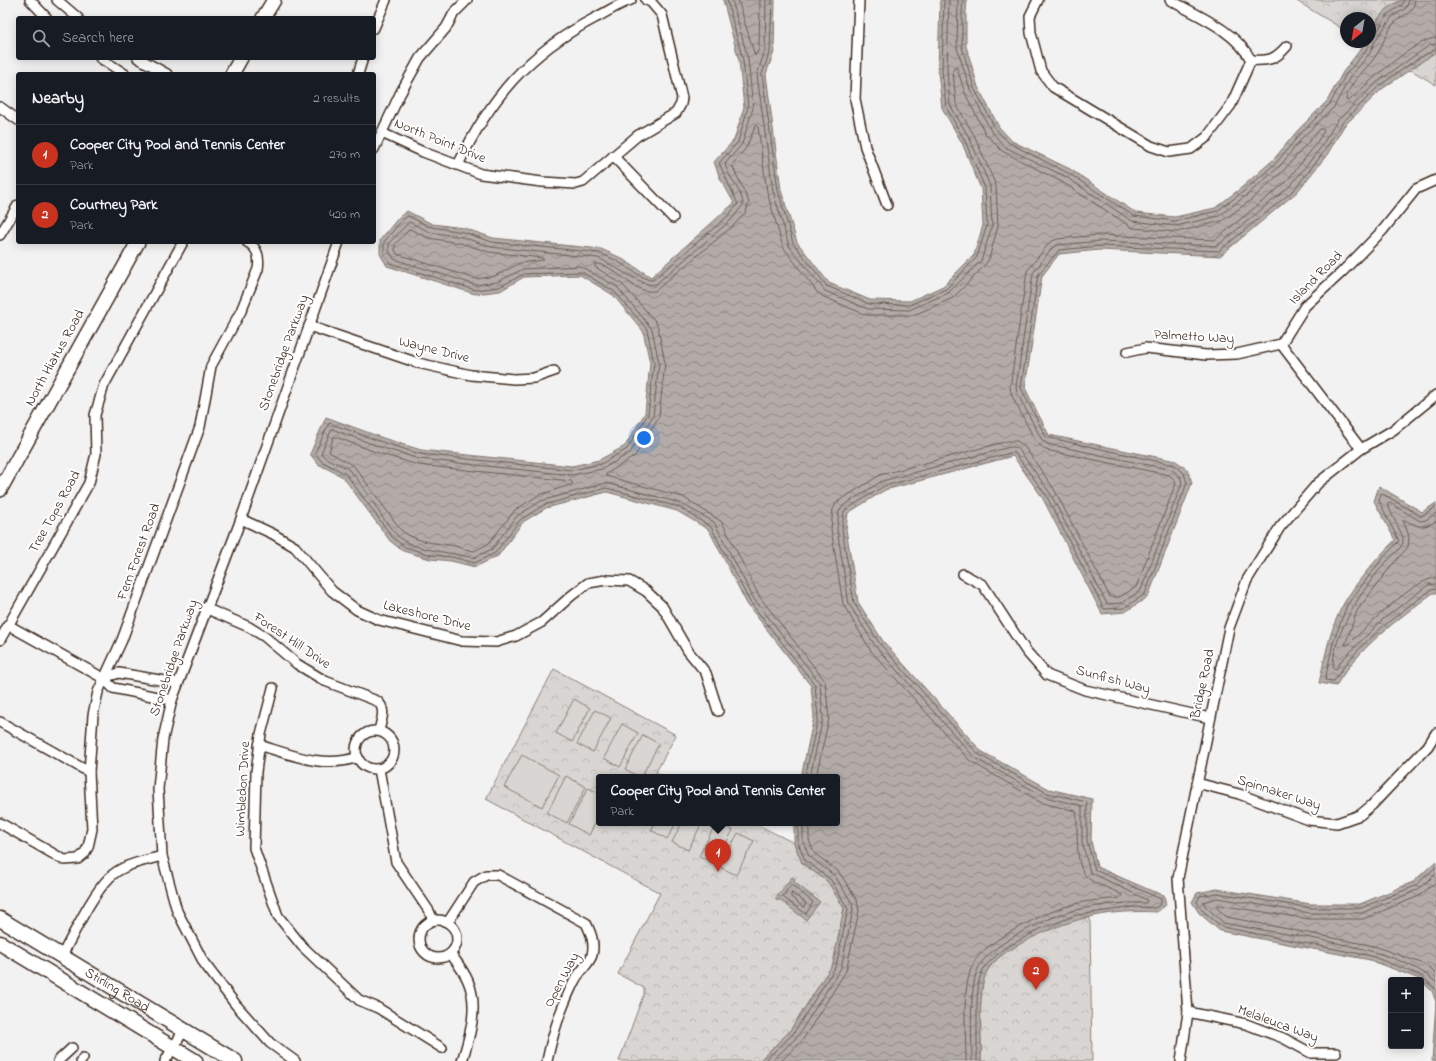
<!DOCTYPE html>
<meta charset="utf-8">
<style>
body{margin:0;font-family:"Indie Flower",sans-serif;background:#20242c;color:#f1f3f6}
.controls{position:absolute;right:12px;bottom:12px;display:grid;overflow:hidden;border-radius:4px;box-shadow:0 2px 10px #0003}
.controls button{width:36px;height:36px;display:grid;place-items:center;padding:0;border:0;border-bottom:1px solid #363941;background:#171b24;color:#f1f3f6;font:20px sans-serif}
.compass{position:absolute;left:1340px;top:12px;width:36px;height:36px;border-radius:50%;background:#171b24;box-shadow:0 2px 10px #0003;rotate:211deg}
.you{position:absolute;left:644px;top:438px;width:14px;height:14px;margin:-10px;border:3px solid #fff;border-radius:50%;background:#1a73e8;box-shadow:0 0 0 6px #1a73e833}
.badge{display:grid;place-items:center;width:26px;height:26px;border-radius:50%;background:#c8321e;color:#fff;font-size:13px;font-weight:700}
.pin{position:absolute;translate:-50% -33px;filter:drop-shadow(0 1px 2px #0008)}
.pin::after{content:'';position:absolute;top:21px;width:14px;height:12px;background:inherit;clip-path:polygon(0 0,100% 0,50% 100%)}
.popup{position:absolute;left:596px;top:774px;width:244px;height:52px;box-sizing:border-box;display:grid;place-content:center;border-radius:4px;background:#171b24;filter:drop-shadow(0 1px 3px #0005);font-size:13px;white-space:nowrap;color:#9ea1a6}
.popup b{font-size:15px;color:#f1f3f6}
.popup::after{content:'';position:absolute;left:50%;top:100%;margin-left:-8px;border:8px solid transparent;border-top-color:#171b24}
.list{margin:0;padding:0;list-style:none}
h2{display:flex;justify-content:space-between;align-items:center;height:52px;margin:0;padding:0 16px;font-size:17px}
h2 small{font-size:13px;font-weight:400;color:#9ea1a6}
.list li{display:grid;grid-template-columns:26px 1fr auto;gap:12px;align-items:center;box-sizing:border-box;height:60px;padding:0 16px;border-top:1px solid #363941}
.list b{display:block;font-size:15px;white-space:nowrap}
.list p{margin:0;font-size:13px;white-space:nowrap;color:#9ea1a6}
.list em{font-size:13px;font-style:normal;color:#9ea1a6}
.icon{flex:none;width:22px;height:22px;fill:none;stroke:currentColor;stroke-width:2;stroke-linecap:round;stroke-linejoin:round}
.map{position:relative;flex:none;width:1436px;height:1061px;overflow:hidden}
.search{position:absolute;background:#171b24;box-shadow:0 2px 10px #0003;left:16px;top:16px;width:360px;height:44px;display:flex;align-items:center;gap:10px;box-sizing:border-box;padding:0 14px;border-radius:4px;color:#9ea1a6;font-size:15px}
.panel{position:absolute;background:#171b24;box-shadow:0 2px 10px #0003;left:16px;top:72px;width:360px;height:172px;border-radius:4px}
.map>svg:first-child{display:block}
.park{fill:url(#park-crowns);stroke:#8a8078}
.pitch{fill:#d8d5d2;stroke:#8a8078}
.water{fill:url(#water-waves);stroke:#827770}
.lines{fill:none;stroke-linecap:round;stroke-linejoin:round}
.shore{stroke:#6b5e55;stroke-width:1}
.street-casing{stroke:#3b2a1e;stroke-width:12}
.secondary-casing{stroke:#3b2a1e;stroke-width:16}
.primary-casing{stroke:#3b2a1e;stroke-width:17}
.street{stroke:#fff;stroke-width:9}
.secondary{stroke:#fff;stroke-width:13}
.primary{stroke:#fff;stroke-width:14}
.labels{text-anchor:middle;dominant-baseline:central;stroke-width:4;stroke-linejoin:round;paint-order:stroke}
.street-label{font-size:14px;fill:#3b2a1e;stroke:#fff}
</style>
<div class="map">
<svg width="1436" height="1061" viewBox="0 0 1436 1061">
<defs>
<pattern id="park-crowns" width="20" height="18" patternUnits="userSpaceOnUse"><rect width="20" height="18" fill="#d8d5d2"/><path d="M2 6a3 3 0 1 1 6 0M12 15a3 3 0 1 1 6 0" fill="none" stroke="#bab7b4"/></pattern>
<pattern id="water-waves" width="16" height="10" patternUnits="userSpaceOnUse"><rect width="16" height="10" fill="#b2aba7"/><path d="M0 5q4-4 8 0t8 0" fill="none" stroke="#928b87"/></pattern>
</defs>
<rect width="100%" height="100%" fill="#f3f2f2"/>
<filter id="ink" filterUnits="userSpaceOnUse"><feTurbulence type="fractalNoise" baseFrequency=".025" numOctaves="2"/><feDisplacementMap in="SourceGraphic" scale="8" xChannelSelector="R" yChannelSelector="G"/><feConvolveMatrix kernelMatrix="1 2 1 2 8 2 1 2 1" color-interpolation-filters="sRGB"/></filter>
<g filter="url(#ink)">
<!-- park -->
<g class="park">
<path d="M1295 0H1436V85L1364 42H1370V18H1346V31Z"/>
<path d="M554 669 676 735 656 772 665 777H599V823H754L794 843 802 863 828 882 844 908 833 964 789 1032 759 1061H619L644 993V988L618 974 660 893 486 799Z"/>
<path d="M1090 917 1092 1061H981C982 1035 978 1007 983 981 990 949 1060 921 1090 917Z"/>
</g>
<!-- pitch -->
<g class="pitch">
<path d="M574 699 590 708 572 742 556 733Z"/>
<path d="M595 710 611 718 593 752 577 744Z"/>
<path d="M622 724 638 733 620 767 604 758Z"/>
<path d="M643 735 659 744 641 777H639L625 769Z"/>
<path d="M522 755 559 775 542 807 504 787Z"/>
<path d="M566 776 586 787 567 823 547 813Z"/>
<path d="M588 788 599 793V816L589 835 569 824Z"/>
<path d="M655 823H676L667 839 651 830Z"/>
<path d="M682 823H702L688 850 672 842Z"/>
<path d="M716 823 733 830 715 864 699 856Z"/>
<path d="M738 833 754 841 736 875 720 867Z"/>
</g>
<!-- water -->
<g class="water">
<path d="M723 0H775L774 52 766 74 781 190 797 242 829 283 870 300 910 301 943 286 974 255 983 225 981 189 962 143 942 108 938 71 940 0H967L966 12V46L978 87 999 127 1012 141 1070 169 1136 213 1175 217 1215 208 1241 188 1274 159 1297 131 1327 101 1343 72 1366 42H1370C1370 25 1387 3 1404 0 1414 0 1426 0 1436 0V52L1382 89 1344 126 1327 155 1297 192 1220 256 1100 250 1059 254 1042 276 1025 388 1049 435 1176 461 1188 470 1192 483 1148 597 1125 612 1102 614 1042 497 1013 456 885 490 848 513 846 529 858 602 883 641 981 751 1049 789 1092 799 1091 841 1097 867 1152 891 1164 895 1166 905 1157 912C1105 909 1065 920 1020 944 1009 950 993 959 987 971 977 990 982 1037 981 1061H759L789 1032 833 964 844 908 828 882 802 863 794 843V823H837V777H801L814 717 811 686 747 604 709 530 677 511 607 492 546 508 523 522 498 556 475 567 451 561 430 559 403 551 390 541 343 477 318 464 310 454 326 417 383 438 421 450 572 466 599 460 625 446 645 413 650 363 643 331 613 295 580 275 524 277 500 291 475 294 387 266 380 254V240L399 217 407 211 432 224 464 228 493 238 601 249 619 257 651 277 734 203 720 178 714 162 734 140 744 107 739 61Z"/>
<path d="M1379 486 1422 512 1436 503V593H1433C1397 620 1359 647 1336 686L1319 683C1325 657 1330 627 1344 603 1357 581 1377 558 1395 540L1374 501Z"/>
<path d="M1436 861V1061H1432L1436 1002 1432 991 1419 979 1370 960 1220 931 1199 913 1192 902 1197 893 1217 889 1311 904H1360L1413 882Z"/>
<path d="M792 877 795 879 794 882 820 902 806 920 779 899 778 901 775 899Z"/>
</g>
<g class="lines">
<!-- shore -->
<g class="shore">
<path d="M727 0 743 60 748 107 738 142 719 163 738 204 728 216 653 280H649L639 275 617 261 600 253 492 242 463 232 431 227 408 216 402 220 384 242V253L390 263 475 290 499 287 524 274 582 272 615 292 647 329 654 363 648 414 627 449 601 464 572 470 420 454 382 442 329 423 315 453 321 461 346 474 393 538 405 547 431 555 452 557 475 563 495 553 520 520 544 505 606 488 679 507 711 527 750 602 815 685 818 718 805 777"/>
<path d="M732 0 748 59 753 108 742 144 725 164C728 177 744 194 743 205L731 220 656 284C645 289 611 263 598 258L491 247 462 237 430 232 409 222 389 243V251L394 259 476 285 497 282 523 269 580 266 617 287 652 329 659 363 653 416 630 453 602 469 572 475 419 459 380 447 332 429 321 453C327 462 341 463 349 470 369 488 385 532 408 543 428 552 452 552 473 558L492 549 517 516 541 501 606 483 680 503 714 522 754 599 820 683 823 718 810 777"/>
<path d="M738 0 755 56 759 49 760 0"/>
<path d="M766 0 765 50 757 75 773 191 789 246 825 291 868 309 909 310 948 293 981 261 992 226 990 186 970 139 950 105 947 71 949 0"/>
<path d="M772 0 770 51 762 74 778 190 793 243 827 286 869 304 909 305 946 289 977 257 987 225 985 188 965 141 946 107 942 71 944 0"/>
<path d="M958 0 957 48 970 89 991 131 1005 147 1066 177 1132 221 1176 226 1219 216 1247 195 1281 165 1303 137 1334 107 1350 77 1370 53 1375 41 1392 17 1406 8 1409 0"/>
<path d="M963 0 962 12V47L974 88 995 128 1009 143 1068 173 1134 216 1175 221 1217 211 1244 191 1277 162 1300 134 1330 104 1346 74 1366 51 1369 42"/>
<path d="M1415 0C1414 14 1403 14 1395 22 1386 32 1383 46 1375 57 1366 70 1348 83 1346 100L1349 101C1364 86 1416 38 1436 38"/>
<path d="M1370 36 1375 35 1388 14 1402 5 1404 0"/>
<path d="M410 229 428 238 460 243 489 252 542 258 544 260 520 263 495 276 476 279 397 254 395 250V245Z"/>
<path d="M336 437 378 453 418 465 571 481 573 484 539 495 515 510 488 544 474 551C467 550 461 548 455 546 434 542 419 544 401 530L354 466 329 452 333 438Z"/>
<path d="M1436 507 1421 516 1383 494H1381L1379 501 1399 541 1382 559 1347 605 1333 643 1325 680 1334 681C1358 643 1395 616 1431 590L1436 589"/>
<path d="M1436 513 1426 520 1420 521 1390 503 1387 504 1403 537V543C1399 551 1392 556 1386 562 1364 587 1332 634 1333 668L1336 669 1341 661 1382 620 1428 585 1436 584"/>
<path d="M1436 521C1424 529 1417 527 1405 520H1403L1409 536 1408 547 1391 566 1357 611 1345 645H1348C1363 630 1416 577 1436 578"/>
<path d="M816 777 829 718 825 681 759 596 722 522 683 497 606 476V474L635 456 659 416 665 363 658 327 655 321 622 284 595 267V264C614 262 632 295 655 291L734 225 746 212 749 202 732 165 746 148 756 125 758 127 767 192 783 247 817 292 822 296 866 315H914L953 298 985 265 989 259 998 226 996 186 975 137 956 104 953 71 955 67 957 68 965 93 985 133 1002 151 1062 182 1133 228 1177 232 1222 221 1251 200 1284 170 1320 129H1323L1324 131 1314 147 1286 182 1215 240 1099 235 1057 239 1050 242 1027 271 1010 388 1012 396 1036 442 1046 450 1169 475 1175 480 1176 483 1136 587 1120 597H1110L1054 489 1024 446 1017 441H1008L880 475 837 502 833 509 831 529 843 604 871 651 970 761 1042 803 1076 811C1079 828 1073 866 1088 878 1097 886 1112 888 1122 895L1120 898C1105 900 1089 900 1075 904 1050 910 984 940 973 964 961 990 966 1032 966 1061"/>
<path d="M1436 867 1415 886 1361 908H1311L1217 893 1200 896 1197 902 1202 910 1222 927 1371 956 1420 975 1436 990"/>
<path d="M1436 874 1417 890 1362 913H1310L1217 898 1203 902 1206 907 1224 923C1282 936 1394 943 1436 982"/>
<path d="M1436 882 1419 896 1363 919H1310L1218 905 1216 907 1227 917 1374 946 1424 964 1436 974"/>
<path d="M790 886H793L813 902 806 914 783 897Z"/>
<path d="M792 893 806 903 805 906 803 907 791 897Z"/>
<path d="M764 1061 793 1034 836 966 848 909 831 880 805 860 798 843V823"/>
<path d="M772 1061 797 1037 841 968 853 910 852 903 835 876 809 856 803 842V823"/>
<path d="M781 1061 802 1041 846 971 859 911 857 900 839 872 814 853 809 840V823"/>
<path d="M972 1061C972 1038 968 983 980 965 994 942 1050 916 1076 910 1098 905 1124 902 1146 903L1147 900 1090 872 1082 842V806L1045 797 975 758 876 647 849 604 837 529 839 511 844 505 882 481 1010 447H1015L1020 451 1050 493 1107 604 1122 603 1141 590 1182 483 1180 476 1172 470 1048 444 1042 440 1017 393 1016 387 1033 273 1052 248 1058 245 1100 241 1217 246 1290 186 1319 150 1337 121 1376 83 1414 56 1430 45 1436 44"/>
<path d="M977 1061V999L979 980 984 967 1002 950 1040 929 1077 915 1133 907 1155 908 1161 904V899L1095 870 1087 841V802L1047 793 978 754 880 644 854 603 842 529 844 511 884 486 1014 452 1046 495 1104 609 1124 608 1145 594 1187 483 1184 473 1174 465 1046 437 1021 388 1038 275 1059 250 1100 246 1219 251 1294 190 1323 153 1341 124 1379 86 1416 60 1436 49"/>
</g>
<defs>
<g id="street">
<path d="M30 0 47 18"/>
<path d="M57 0 78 18"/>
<path d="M859 0 855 99 865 147 887 205"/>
<path d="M1038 0 1030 16 1031 33 1041 71 1053 87 1151 146 1169 152 1191 149 1207 137 1231 105 1251 60"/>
<path d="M1170 0C1198 16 1235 30 1251 60"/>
<path d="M374 28 386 0"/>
<path d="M100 58 125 74"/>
<path d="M138 58 167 74"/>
<path d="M1251 60C1269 61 1275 60 1287 46"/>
<path d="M358 74 363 58"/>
<path d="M0 107 18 120"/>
<path d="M382 133 423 152 481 174 542 182 576 184 583 182 637 136 676 113 681 104 682 98 662 15 651 2 646 0"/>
<path d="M374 149 400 94 420 58 446 28 454 13 467 0"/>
<path d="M613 156 673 218"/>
<path d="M458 165C490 98 528 53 595 18 607 12 618 4 631 0"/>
<path d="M0 235 18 205"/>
<path d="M309 326 418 363 471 375 514 379 534 378 554 371"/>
<path d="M1281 344 1305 306 1341 273 1383 230 1416 189 1436 180"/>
<path d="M1281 344 1361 449"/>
<path d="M1127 352 1146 348 1206 355 1237 354 1281 344"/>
<path d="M241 519 273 534 295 547 332 591 357 610 379 620 462 641 496 642 516 636 542 622 571 596 588 583 606 580 629 581 646 591 662 606 688 651 706 673 718 711"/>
<path d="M963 574 983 585 1026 651 1047 675 1085 690 1210 718"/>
<path d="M205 608 249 627 265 637 297 664 325 681 377 701C387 709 381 720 379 731"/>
<path d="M8 625 103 678 113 688 172 700"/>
<path d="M0 640 89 483 96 454 95 415 104 385 183 242"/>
<path d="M103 678 119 673 177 683"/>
<path d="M273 688 261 734 256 772 254 848 278 916 302 946 359 1000 378 1008 442 1048"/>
<path d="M0 722 89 772"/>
<circle cx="375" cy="750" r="19"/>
<path d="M259 745C292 755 324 769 358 757"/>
<path d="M379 769 396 862 429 911 433 920"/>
<path d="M1197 783 1239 794 1309 820 1337 823 1360 815 1372 805 1428 746 1436 733"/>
<path d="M0 823 64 860 78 859 84 854 88 847 92 829 89 772 93 715 98 692 122 640 200 427 211 366 241 311 258 269C260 257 258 248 247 242"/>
<circle cx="438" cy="939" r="19"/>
<path d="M448 922 474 882 486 875H498L586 923C591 933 595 943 592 955 590 963 579 972 575 980 561 1007 553 1032 547 1061"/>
<path d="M451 954C457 963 464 971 468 981 479 1006 470 1036 462 1061"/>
<path d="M61 957C74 934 91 896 109 878 122 864 145 861 162 856"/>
<path d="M1188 1012 1246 1024 1283 1038 1311 1053H1336"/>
<path d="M58 1061 72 1048"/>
<path d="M81 1061 83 1058"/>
<path d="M165 1061 184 1030"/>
<path d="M295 1061 270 1043 236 1005 204 963 177 911 162 856 158 789 163 739 172 700 241 519 339 242"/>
<path d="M1181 1061 1188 1012 1178 878 1229 628 1247 580 1280 527 1318 483 1361 449 1393 430 1436 395"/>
</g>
<g id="secondary">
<path d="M263 18 274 0"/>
<path d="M232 74 241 58"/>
<path d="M0 490 138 242"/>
</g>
<g id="primary">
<path id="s1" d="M0 919 235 1061"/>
<path d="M0 943 195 1061"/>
</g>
</defs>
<!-- street casing -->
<use href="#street" class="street-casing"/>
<!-- secondary casing -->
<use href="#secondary" class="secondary-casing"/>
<!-- primary casing -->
<use href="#primary" class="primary-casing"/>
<!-- street -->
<use href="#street" class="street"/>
<!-- secondary -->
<use href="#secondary" class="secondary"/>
<!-- primary -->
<use href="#primary" class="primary"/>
</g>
</g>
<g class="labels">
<!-- street labels -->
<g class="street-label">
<text transform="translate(440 141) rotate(22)">North Point Drive</text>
<text transform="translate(1316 278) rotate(-45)">Island Road</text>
<text transform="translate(1194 337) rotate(3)">Palmetto Way</text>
<text transform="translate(434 350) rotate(14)">Wayne Drive</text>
<text transform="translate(284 353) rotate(-70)">Stonebridge Parkway</text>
<text transform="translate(55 358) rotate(-61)">North Hiatus Road</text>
<text transform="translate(55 512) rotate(-61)">Tree Tops Road</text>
<text transform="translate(139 552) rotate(-70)">Fern Forest Road</text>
<text transform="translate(427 616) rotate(14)">Lakeshore Drive</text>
<text transform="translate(292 641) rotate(34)">Forest Hill Drive</text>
<text transform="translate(174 658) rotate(-71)">Stonebridge Parkway</text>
<text transform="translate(1113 680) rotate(15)">Sunfish Way</text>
<text transform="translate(1203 684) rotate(-78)">Bridge Road</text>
<text transform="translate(243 789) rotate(-87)">Wimbledon Drive</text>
<text transform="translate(1279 793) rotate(18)">Spinnaker Way</text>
<text transform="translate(562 980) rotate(-62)">Open Way</text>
<text stroke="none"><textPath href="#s1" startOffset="137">Stirling Road</textPath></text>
<text transform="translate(1278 1024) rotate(20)">Melaleuca Way</text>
</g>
</g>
</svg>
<div class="controls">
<button>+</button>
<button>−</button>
</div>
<svg class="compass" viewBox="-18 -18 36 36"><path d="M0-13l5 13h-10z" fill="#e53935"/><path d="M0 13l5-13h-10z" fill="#9ea1a6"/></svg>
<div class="you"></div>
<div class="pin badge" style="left:718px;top:872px">1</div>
<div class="popup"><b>Cooper City Pool and Tennis Center</b>Park</div>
<div class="pin badge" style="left:1036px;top:990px">2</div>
<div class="search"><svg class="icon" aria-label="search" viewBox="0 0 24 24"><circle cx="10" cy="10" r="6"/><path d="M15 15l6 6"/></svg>Search here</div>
<section class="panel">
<h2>Nearby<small>2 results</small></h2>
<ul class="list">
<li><span class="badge">1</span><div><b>Cooper City Pool and Tennis Center</b><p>Park</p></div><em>270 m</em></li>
<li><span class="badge">2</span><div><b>Courtney Park</b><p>Park</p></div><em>420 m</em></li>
</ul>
</section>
</div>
